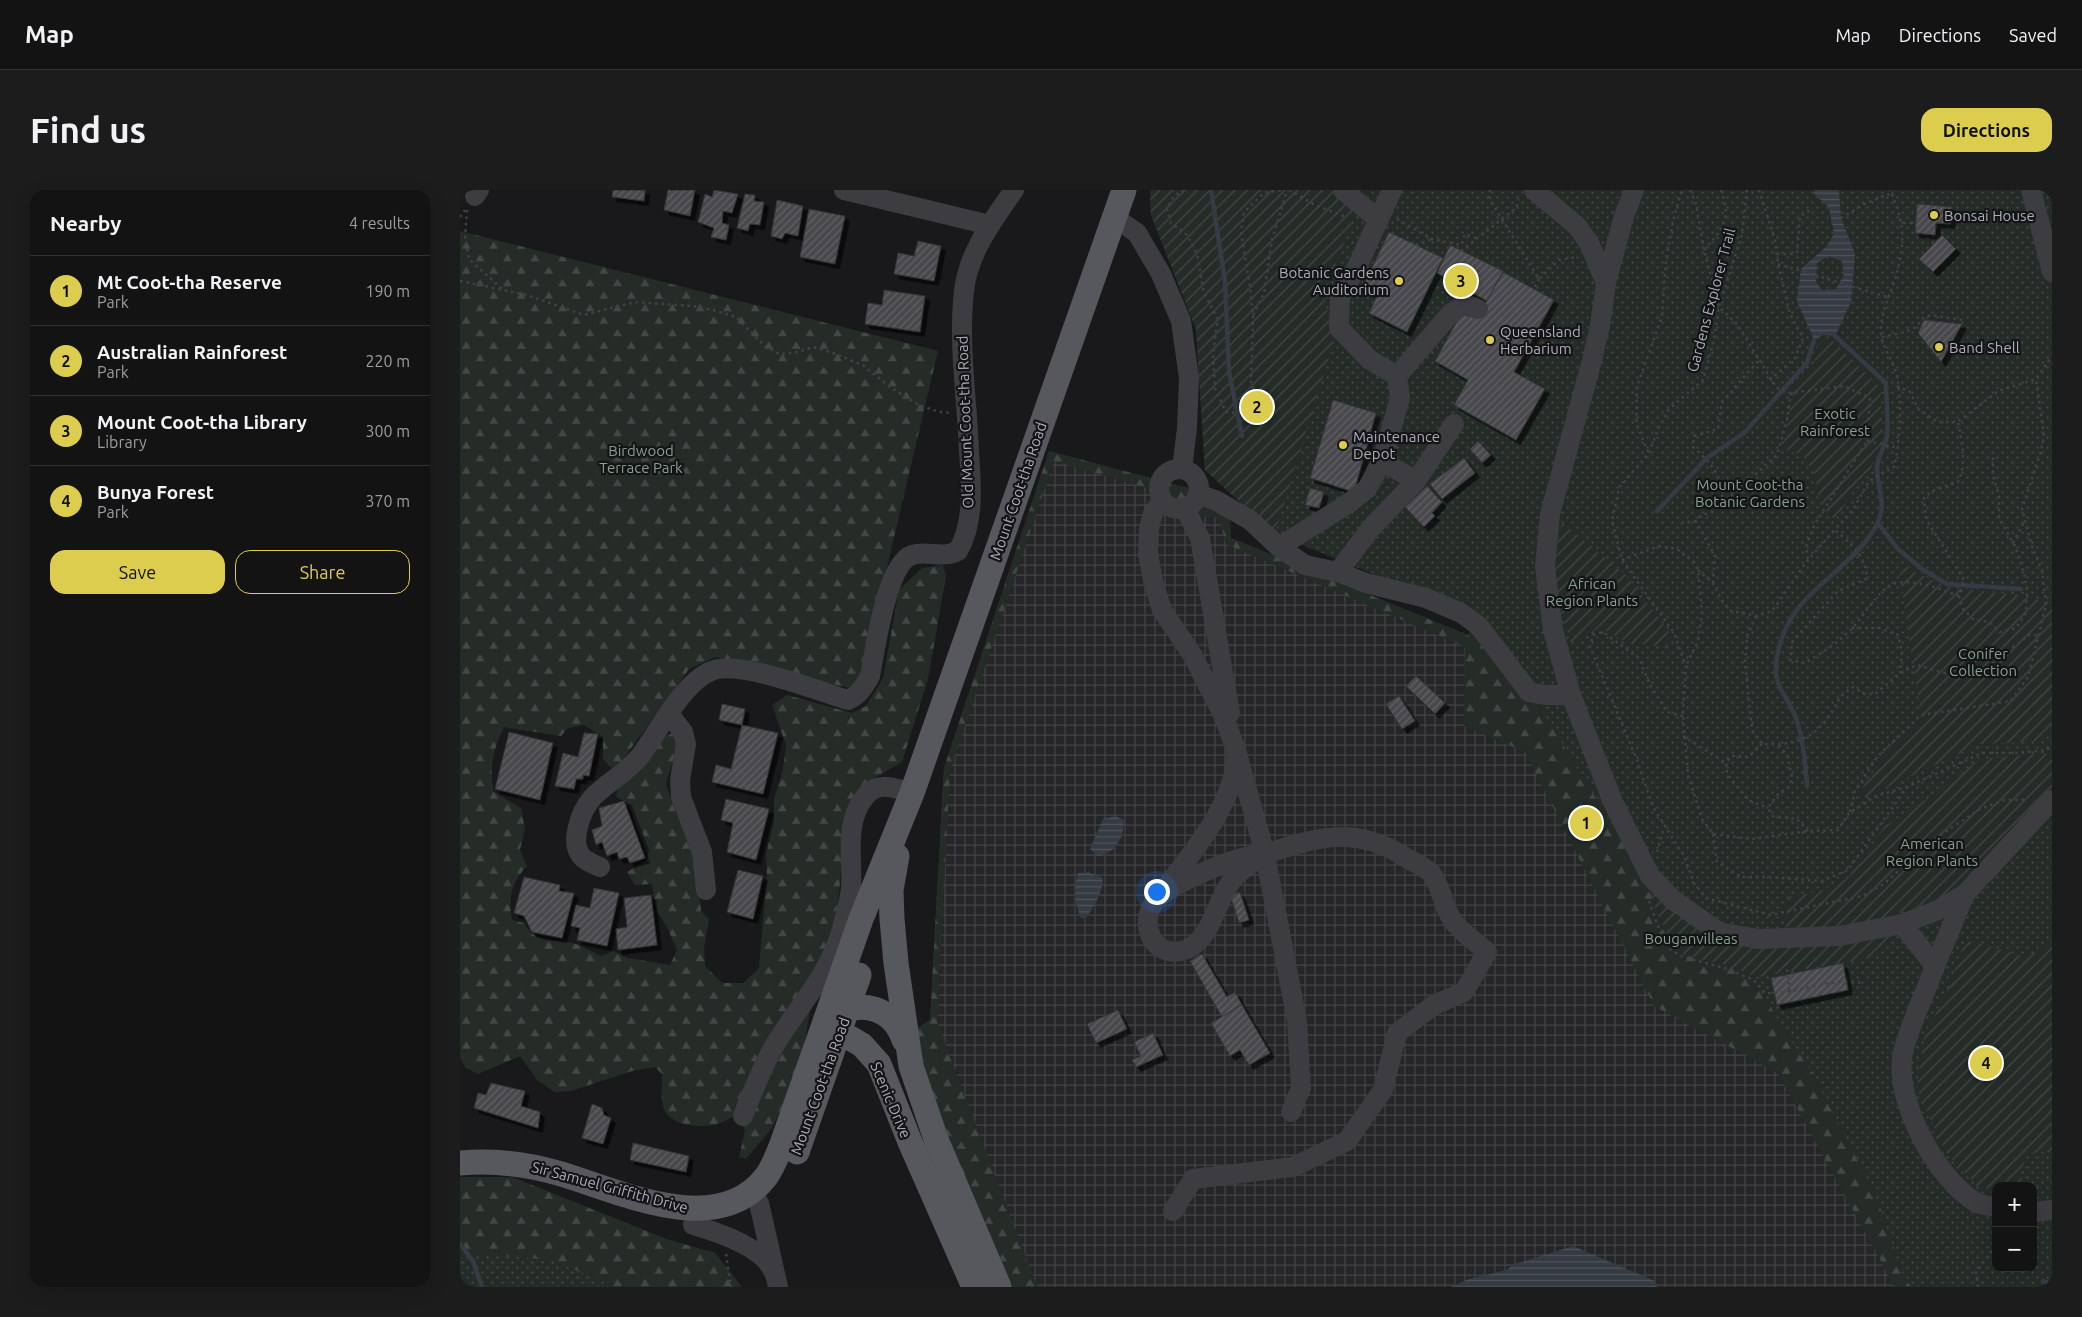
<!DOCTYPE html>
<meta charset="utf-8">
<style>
body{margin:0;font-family:Ubuntu,sans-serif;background:#1c1c1d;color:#f1f3f6}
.controls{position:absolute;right:15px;bottom:15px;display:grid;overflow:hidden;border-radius:10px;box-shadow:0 5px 20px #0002}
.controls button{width:45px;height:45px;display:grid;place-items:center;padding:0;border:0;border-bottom:1px solid #323234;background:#131314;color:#f1f3f6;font:25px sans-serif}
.you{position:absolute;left:696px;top:701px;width:18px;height:18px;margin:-12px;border:4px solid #fff;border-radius:50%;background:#1a73e8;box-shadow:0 0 0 8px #1a73e833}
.badge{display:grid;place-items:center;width:32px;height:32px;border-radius:50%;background:#ddcd4f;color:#111;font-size:16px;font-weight:700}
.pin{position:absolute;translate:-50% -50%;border:2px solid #fff;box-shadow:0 1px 5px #0006}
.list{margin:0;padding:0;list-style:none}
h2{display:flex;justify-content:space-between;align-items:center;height:65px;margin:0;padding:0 20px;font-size:21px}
h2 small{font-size:16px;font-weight:400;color:#9d9ea0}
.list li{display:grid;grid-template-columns:32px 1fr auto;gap:15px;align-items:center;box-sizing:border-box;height:70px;padding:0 20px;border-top:1px solid #323234}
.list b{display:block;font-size:19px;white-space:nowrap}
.list p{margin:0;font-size:16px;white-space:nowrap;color:#9d9ea0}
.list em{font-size:16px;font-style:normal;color:#9d9ea0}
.actions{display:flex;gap:10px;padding:15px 20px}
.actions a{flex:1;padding:11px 0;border:1px solid #ddcd4f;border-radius:15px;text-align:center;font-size:18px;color:#ddcd4f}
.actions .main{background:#ddcd4f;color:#111}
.map{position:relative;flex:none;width:1592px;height:1097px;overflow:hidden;border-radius:15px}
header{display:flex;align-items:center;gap:30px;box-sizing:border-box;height:70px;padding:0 25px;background:#131314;border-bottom:1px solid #323234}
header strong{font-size:24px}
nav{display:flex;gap:28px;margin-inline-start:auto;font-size:18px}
.intro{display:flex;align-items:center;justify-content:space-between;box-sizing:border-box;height:120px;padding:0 30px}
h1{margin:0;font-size:35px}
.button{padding:12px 22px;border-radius:15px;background:#ddcd4f;color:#111;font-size:18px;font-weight:700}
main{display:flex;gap:30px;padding:0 30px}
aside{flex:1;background:#131314;border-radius:15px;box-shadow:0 5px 20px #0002}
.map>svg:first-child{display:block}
.industrial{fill:url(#industrial-grid)}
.grass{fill:url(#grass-dots);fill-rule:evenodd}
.forest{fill:url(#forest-firs)}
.garden{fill:url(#garden-furrows)}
.water{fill:url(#water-rules);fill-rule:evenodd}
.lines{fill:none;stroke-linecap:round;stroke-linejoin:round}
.stream{stroke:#353b43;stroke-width:4.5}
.building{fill:url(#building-hatch);stroke:#343337;filter:url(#shadow)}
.path{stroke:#414146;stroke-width:2.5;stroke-dasharray:2.5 4;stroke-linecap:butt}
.minor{stroke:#3d3c41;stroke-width:20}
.major{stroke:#57575e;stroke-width:25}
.poi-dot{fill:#ddcd4f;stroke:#141416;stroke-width:2}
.labels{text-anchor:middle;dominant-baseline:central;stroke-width:4.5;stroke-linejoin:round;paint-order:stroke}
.poi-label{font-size:15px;fill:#adaeb9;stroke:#141416;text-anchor:start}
.street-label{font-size:15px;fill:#adaeb9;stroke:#141416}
.park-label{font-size:15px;fill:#86a18e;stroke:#141416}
</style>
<header>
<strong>Map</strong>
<nav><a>Map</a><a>Directions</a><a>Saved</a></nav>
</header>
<div class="intro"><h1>Find us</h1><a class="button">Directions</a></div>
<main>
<aside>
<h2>Nearby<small>4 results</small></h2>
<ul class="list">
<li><span class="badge">1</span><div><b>Mt Coot-tha Reserve</b><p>Park</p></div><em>190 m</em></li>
<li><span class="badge">2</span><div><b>Australian Rainforest</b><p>Park</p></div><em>220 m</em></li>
<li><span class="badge">3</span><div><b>Mount Coot-tha Library</b><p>Library</p></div><em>300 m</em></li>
<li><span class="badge">4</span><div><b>Bunya Forest</b><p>Park</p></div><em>370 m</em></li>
</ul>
<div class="actions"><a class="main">Save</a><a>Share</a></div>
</aside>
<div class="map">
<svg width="1592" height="1097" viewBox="0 0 1592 1097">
<defs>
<pattern id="industrial-grid" width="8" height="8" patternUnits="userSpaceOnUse" patternTransform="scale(1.25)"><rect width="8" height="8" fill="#262528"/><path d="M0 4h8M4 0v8" fill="none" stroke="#434245"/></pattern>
<pattern id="grass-dots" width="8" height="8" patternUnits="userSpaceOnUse" patternTransform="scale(1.25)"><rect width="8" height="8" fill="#252c28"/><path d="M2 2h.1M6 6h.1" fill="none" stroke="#424845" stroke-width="1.8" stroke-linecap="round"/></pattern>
<pattern id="forest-firs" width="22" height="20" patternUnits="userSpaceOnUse" patternTransform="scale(1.25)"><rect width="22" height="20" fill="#252c28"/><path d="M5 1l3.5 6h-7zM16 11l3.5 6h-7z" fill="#424845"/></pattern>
<pattern id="garden-furrows" width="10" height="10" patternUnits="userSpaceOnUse" patternTransform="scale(1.25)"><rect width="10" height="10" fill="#252c28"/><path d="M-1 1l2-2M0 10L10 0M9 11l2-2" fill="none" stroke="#424845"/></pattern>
<pattern id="water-rules" width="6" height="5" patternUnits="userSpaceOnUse" patternTransform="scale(1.25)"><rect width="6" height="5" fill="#353b43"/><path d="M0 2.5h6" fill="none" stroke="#50555c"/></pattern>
<pattern id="building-hatch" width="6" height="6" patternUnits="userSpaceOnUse" patternTransform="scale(1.25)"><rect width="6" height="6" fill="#49494d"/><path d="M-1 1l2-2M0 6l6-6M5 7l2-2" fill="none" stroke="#616165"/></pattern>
<filter id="shadow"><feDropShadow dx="4.5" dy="4.5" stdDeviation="0" flood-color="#0009"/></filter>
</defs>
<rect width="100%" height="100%" fill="#19191b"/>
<!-- industrial -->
<path class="industrial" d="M594 271 691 299 696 316 706 326 760 327 766 354 1005 457 1004 536 1065 562 1194 816 1318 883 1435 1097H577L477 832 490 580Z"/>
<!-- grass -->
<g class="grass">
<path d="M690 0H1592V1097H1435L1318 883 1194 816 1065 562 1004 536 1005 457 766 354 759 327 706 326 696 317 691 299 594 271 490 580 477 832 577 1097H551L483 938 454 840 470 830 484 578 589 261 769 309 771 348 1008 445 1014 425 815 344 745 280 736 139 691 25ZM1536 996H1573V1078H1536Z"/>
<path d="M0 987H52L206 1049 255 1063 282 1097H0Z"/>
</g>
<!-- forest -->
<g class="forest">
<path d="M0 41 478 161 398 500 255 467 229 479 161 572 151 578 143 569V547L124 535 108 538 101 546 44 537C34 557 28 580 34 602L61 618 65 639 60 660 67 676C51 693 48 707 52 730L64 733C78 757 93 748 116 754 124 757 133 762 141 766L153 761 168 768 210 775 217 760 208 739 196 720 192 694 175 695 167 682 187 670 189 660 172 615 156 607 158 598 198 548 213 543 219 550 206 594 217 626 227 643 238 682 241 721 249 730 244 756 245 776 262 793H283L299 778 307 685 306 664 314 631V609L323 580 326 555 312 515 327 505 392 523 406 516 423 488 439 400 462 378 483 375 486 386 468 489 442 572 416 587 393 609 381 643 382 665 379 705 371 754 351 814 341 877 312 938 286 969 279 967 285 941 281 930 275 926C268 929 261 934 253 935 239 938 210 935 204 919 200 907 202 895 202 884L195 877 172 881 111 901 95 902 78 891 60 866 18 884 5 877 0 868Z"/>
<path d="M589 261 769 309 771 348 1046 461 1183 686 1287 779 1355 889 1381 938 1418 1011 1442 1083 1451 1097H1435L1318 883 1194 816 1065 562 1004 536 1005 457 766 354 759 327 706 326 696 317 691 299 594 271 490 580 477 832 577 1097H551L464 889 454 840 470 830 484 578Z"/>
<path d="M0 987H52L206 1049 255 1063 282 1097H155L92 1070 22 1064 0 1066Z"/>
</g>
<!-- garden -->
<g class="garden">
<path d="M690 0H905L864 104 873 154 815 344 745 280 736 139 691 25Z"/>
<path d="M1365 149 1372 150 1420 197 1423 247 1409 283 1404 284 1375 330 1359 313 1355 284 1342 265 1323 259 1334 195 1354 174 1358 155Z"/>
<path d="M1102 332 1167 386 1209 442 1207 458 1160 449 1141 437 1111 452 1096 407 1095 363Z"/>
<path d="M1438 374 1487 397 1557 405 1592 413V543L1582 551 1520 554 1399 610C1403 583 1444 551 1462 532Z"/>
<path d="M1592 563V601L1504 696 1478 711 1380 741 1325 744 1328 707 1361 701 1388 688 1425 636 1457 616 1520 569Z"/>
<path d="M1192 698 1256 744 1434 743 1412 768 1297 787 1266 775 1224 765 1214 758 1194 716Z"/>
<path d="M1505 750 1567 767 1592 754V962L1567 963 1560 984 1565 996H1536V1000L1517 996 1484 960 1457 898 1464 848 1490 795Z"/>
</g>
<!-- water -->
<g class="water">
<path d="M1355 0H1379L1381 28 1395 64 1391 112 1375 146 1363 145 1354 150 1337 111 1341 79 1366 57 1374 44 1369 17 1354 4ZM1368 66 1382 71 1384 85 1376 99 1362 100 1356 92 1357 73Z"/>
<path d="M655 626 664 630C664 648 656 663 638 666L630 659 643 629Z"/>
<path d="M628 682 643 688C643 702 634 716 627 727L621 728C615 713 613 699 618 683Z"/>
<path d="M1113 1056 1195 1091 1197 1097H991L1009 1089 1047 1080 1052 1075Z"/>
</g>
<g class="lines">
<!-- stream -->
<g class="stream">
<path d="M751 0 765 91 769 182 782 246"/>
<path d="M1197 321 1247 268 1284 243 1347 173 1354 150"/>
<path d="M1418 333 1438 359 1462 379 1487 394 1561 399"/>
<path d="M1347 595C1345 573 1344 553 1337 531 1327 500 1310 501 1318 461 1332 398 1390 385 1417 334 1427 315 1418 299 1417 279 1417 267 1425 257 1427 246 1429 229 1426 210 1426 193L1375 146"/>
<path d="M0 1054 13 1071 22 1097"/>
<path d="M1583 1091 1592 1094"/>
</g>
</g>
<!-- building -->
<g class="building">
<path d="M153 0H185L184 11 152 7Z"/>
<path d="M208 0H235L230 26 204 20Z"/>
<path d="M254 0 278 4 272 23 263 21 262 33 269 35 266 50 251 47 254 38 238 32 245 4 252 7Z"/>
<path d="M285 4 295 5 294 11 304 12 300 35 290 34 288 41 277 38Z"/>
<path d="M317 10 343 16 338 46 325 43 322 49 311 46Z"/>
<path d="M1457 14 1492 17 1490 34 1476 33 1475 45 1455 43Z"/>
<path d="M349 19 385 26 375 74 340 67Z"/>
<path d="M929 42 983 68 947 142 909 123 917 106 902 99Z"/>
<path d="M1482 45 1496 59 1473 82 1459 69Z"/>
<path d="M458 51 481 56 474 91 434 84 438 63 454 66Z"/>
<path d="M990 55 1043 81 1027 111 977 83Z"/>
<path d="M1043 82 1094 110 1054 182 1085 199 1056 250 994 215 1008 190 975 171 1003 120 1017 128Z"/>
<path d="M424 100 465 106 460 142 405 134 408 113 422 115Z"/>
<path d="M1464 130 1502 134 1481 172 1458 143Z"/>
<path d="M873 210 916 223 894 302 850 288Z"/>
<path d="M1018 251 1031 265 1022 273 1010 259Z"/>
<path d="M1004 268 1015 283 982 309 970 294Z"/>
<path d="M967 296 982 312 972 323 975 326 964 337 945 317Z"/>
<path d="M850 298 864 302 859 318 845 315Z"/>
<path d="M956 486 985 513 975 524 946 496Z"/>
<path d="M939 506 955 531 942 539 926 514Z"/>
<path d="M262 514 285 519 282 535 259 530Z"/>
<path d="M282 535 318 543 303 604 252 592 256 575 271 579Z"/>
<path d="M49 542 93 553 80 610 35 599Z"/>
<path d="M124 543 138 544 129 586 123 585V589H116L114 599 95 596 103 563 118 567Z"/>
<path d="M266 609 309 619 296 670 267 662 273 633 261 630Z"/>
<path d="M164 611 185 668 170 673 167 667 159 669 157 662 147 666 142 652 136 655 132 640 142 636 139 618Z"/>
<path d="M278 680 303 686 293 729 267 722Z"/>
<path d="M64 687 100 695 99 701 114 703 102 748 72 742 64 726 54 723Z"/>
<path d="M134 698 159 703 147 756 117 750 120 738 111 736 116 715 130 718Z"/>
<path d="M780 702 789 730 779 733 770 705Z"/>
<path d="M191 705 197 755 158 760 156 739 167 737 164 708Z"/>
<path d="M742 764 767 807 775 802 782 815 762 827 730 771Z"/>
<path d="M1383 773 1388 800 1317 815 1311 788Z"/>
<path d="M782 815 810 863 789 875 780 860 770 866 751 833Z"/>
<path d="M658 820 667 839 636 853 627 834Z"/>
<path d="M693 843 703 865 676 877 672 870 681 866 674 852Z"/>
<path d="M31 893 65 901 61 916 80 922 78 938 14 918 18 903 26 905Z"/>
<path d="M132 914 142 918 144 925 151 928 143 954 122 948Z"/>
<path d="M173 953 229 966 226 982 170 970Z"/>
</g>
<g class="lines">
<!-- path -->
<g class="path">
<path d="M724 0 714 6 707 19 711 33 727 45 737 64 744 103 758 129 753 163 755 199 766 222 789 224 797 231 804 230 808 222 805 212 791 195 793 127 790 96 781 42 784 22 804 3 822 0"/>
<path d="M829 0 857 16 886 27"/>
<path d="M1030 0V10L1079 89 1099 70 1117 67"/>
<path d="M1230 0 1236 14 1244 60 1259 117 1277 134 1316 197 1326 203H1331L1384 196 1410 208 1407 251 1355 334 1346 356 1348 370"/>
<path d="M1287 0 1282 44 1259 117 1254 150 1243 190 1209 219 1198 239 1189 263 1159 298 1152 331 1162 370 1214 443 1226 476 1223 526 1228 585 1242 629 1253 644 1292 649 1348 641 1378 640 1389 623 1416 606 1447 597 1522 563H1556L1587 560 1592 555"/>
<path d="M1299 0 1315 50 1318 74 1330 124 1343 148 1335 168 1310 190"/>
<path d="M7 20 5 47 9 69 42 99"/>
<path d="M0 27 5 20"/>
<path d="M1381 28 1406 13 1432 3"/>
<path d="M937 29 972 49 1001 55 1005 44 1018 49"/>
<path d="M1443 33H1456"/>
<path d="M956 55 972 49"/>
<path d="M1244 60C1263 39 1272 28 1261 0"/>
<path d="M1001 61 1056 18 1059 9"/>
<path d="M1317 64H1334L1337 62 1340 27 1345 22 1351 21"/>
<path d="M1318 74 1427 107"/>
<path d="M0 91 67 105 124 125 175 112 232 116 253 120 276 127 304 155 319 164 338 162 353 157 376 164 404 176 430 197 459 215 479 222 491 223"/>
<path d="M1075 97 1079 89"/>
<path d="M793 125 804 103 812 50 827 0"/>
<path d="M1422 147 1445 142 1456 137 1463 128 1471 125 1502 130"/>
<path d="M1437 196 1450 202 1459 220 1478 232H1498L1538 201 1576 189 1592 166"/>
<path d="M1407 251 1439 258"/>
<path d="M1188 262 1176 233 1177 197 1202 126 1206 70 1214 27 1222 0"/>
<path d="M1263 314C1261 284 1255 277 1233 257L1234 246 1258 239 1262 212 1299 170"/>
<path d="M1221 333 1236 331"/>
<path d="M1376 341C1390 353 1409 369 1406 389L1378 401 1332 452 1330 470 1345 473C1362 463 1381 451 1394 436 1404 425 1421 396 1436 393 1457 389 1479 399 1499 406L1503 398V388L1466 329 1464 308 1472 301 1498 292C1507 273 1502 252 1498 232"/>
<path d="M1553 353 1565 330"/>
<path d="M1162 370 1199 356 1217 359 1234 372 1238 380 1242 423 1238 451 1226 476"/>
<path d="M1238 380 1253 393 1262 411 1271 421 1296 426 1312 421 1348 370 1394 318 1409 291 1434 277C1440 254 1442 210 1437 186 1433 168 1419 156 1421 136 1423 115 1434 98 1438 78 1446 48 1442 27 1430 0"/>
<path d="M1253 393 1255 366 1236 331 1242 325 1254 321 1317 265 1327 230 1331 203"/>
<path d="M1499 406 1503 419 1514 430 1529 432 1540 442 1556 438 1566 423 1567 401 1564 383 1555 356 1539 328V306L1533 285V266"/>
<path d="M1296 426 1287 446 1285 472 1292 540 1302 554C1328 555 1350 552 1367 529 1378 515 1376 507 1393 497L1405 504H1415L1440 483 1457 475 1494 486 1523 480 1569 445 1580 446"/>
<path d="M1392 438H1419L1438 445 1442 461 1440 483"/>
<path d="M1223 526 1207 522 1190 495 1179 468 1143 442 1133 445 1130 457 1177 570 1193 617 1224 666 1234 693 1246 708 1310 725 1402 706 1424 694 1470 652 1520 619 1544 610H1567"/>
<path d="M1223 546 1266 573"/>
<path d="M1302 554 1288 567 1271 566 1266 573 1267 584 1288 610 1308 618"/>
<path d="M1319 555 1328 567 1332 589 1328 598 1319 603 1308 618 1313 626 1337 629 1348 641"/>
<path d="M1390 622 1395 601 1417 567 1461 525 1551 511 1568 487 1586 415 1582 380 1572 356 1562 319 1581 261 1584 246 1576 189"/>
<path d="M1253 644 1257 672 1281 687H1307L1362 691 1388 680 1447 597"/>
<path d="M1197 662 1204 637"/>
<path d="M1189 711 1199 739 1211 760 1223 767 1268 779 1294 790 1305 803C1338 805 1369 787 1402 793"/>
<path d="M1326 773 1330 801"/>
<path d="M266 1064 271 1097"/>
<path d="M1518 1097 1516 1082 1536 1055"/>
</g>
<!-- minor -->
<g class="minor">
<path d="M384 0 530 35"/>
<path d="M883 0 919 30"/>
<path d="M1074 0 1117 36 1129 53 1146 93"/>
<path d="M1174 0 1164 26 1146 93 1140 136 1131 174 1090 324 1085 377 1093 440 1111 505 1153 612 1190 686 1213 710 1259 742 1298 749 1379 746 1442 734 1478 720 1505 704 1592 610"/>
<path d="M1571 0 1592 82"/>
<path d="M15 6 19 0"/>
<path d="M654 27 677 43 701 84 721 131 729 188 727 238 722 279"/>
<path d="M937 186 991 123 1003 115 1018 119"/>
<path d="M922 271 956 291"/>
<circle cx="719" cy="299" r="20"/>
<path d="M738 304 757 311 790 330 819 357 845 375 878 382 906 393 966 408 1001 423 1019 436 1069 502 1085 505H1111"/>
<path d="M702 311 693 323 689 338 688 364 694 395 702 420 733 466 764 527 776 560 805 664 837 831 841 898 831 922"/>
<path d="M725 319 740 348 770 523"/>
<path d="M819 357 889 313 907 299 922 271 940 208 937 186 910 170 879 138 880 106 897 77 932 0"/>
<path d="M878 382 911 338 956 291 994 234"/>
<path d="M209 524 223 542 226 554 220 590 221 607 242 662 246 700"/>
<path d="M140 677C135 675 128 672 123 668 108 654 121 621 132 608 147 592 167 583 181 565 199 541 226 485 258 479 289 474 356 500 388 510 399 505 404 497 410 486 415 461 426 374 452 365 467 360 482 369 498 361 515 332 511 294 509 261 507 208 498 153 504 101 508 63 533 30 554 0"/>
<path d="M703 702C731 663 772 618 776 569"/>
<path d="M1442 734 1475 776 1505 704"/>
<path d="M1475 776C1466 801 1449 837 1443 862 1433 909 1476 989 1517 1013 1522 1015 1530 1016 1536 1017"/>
<path d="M283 926C293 901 302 876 316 853 339 816 369 784 381 742 385 727 390 711 391 697 393 667 384 634 404 608 417 590 434 598 452 603"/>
<path d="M299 1013 318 1097"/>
<path d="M713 1021 733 989 833 977 887 951 923 900 937 843 974 815 1004 802 1027 762C1016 752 1002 743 993 731 983 718 982 697 971 683 965 677 953 672 945 667 895 635 858 647 805 664 796 666 787 666 779 669 759 674 712 695 698 708 677 728 690 767 721 761 750 755 755 714 770 693 777 681 794 672 805 664"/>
<path d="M1573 1022 1592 1020"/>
<path d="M233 1035C257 1042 303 1057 313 1081"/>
</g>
<!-- major -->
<g class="major">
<path d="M437 666 431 700 432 729 436 773 451 876 477 952 539 1097"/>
<path d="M375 826C402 808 434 819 444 850"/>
<path d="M366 834 402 855 419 874 450 952 514 1097"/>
<path d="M337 962 399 785"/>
<path d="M0 973C33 970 66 974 98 983 157 1000 256 1050 305 988 313 978 317 966 322 954L401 729 452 603 664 0"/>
</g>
</g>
<!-- markers -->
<g class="poi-dot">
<circle cx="1474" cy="25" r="5"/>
<circle cx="939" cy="91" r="5"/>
<circle cx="1030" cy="150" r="5"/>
<circle cx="1479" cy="157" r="5"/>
<circle cx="883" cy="255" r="5"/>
</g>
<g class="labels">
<!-- poi labels -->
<g class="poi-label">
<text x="1484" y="25">Bonsai House</text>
<text x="929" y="82" text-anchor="end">Botanic Gardens<tspan x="929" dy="17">Auditorium</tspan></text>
<text x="1040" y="141">Queensland<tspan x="1040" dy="17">Herbarium</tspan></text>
<text x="1489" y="157">Band Shell</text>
<text x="893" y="246">Maintenance<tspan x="893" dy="17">Depot</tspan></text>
</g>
<!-- street labels -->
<g class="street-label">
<text transform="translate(1251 110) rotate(-75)">Gardens Explorer Trail</text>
<text transform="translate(505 232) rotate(-92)">Old Mount Coot-tha Road</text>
<text transform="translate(558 301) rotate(-71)">Mount Coot-tha Road</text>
<text transform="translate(360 896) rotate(-70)">Mount Coot-tha Road</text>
<text transform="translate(431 910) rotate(67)">Scenic Drive</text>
<text transform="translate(150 997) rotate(15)">Sir Samuel Griffith Drive</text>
</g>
<!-- park labels -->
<g class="park-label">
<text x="1375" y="223">Exotic<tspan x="1375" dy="17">Rainforest</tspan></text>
<text x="181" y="260">Birdwood<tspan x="181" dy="17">Terrace Park</tspan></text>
<text x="1290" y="294">Mount Coot-tha<tspan x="1290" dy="17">Botanic Gardens</tspan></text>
<text x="1132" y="393">African<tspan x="1132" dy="17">Region Plants</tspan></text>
<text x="1523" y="463">Conifer<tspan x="1523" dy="17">Collection</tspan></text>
<text x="1472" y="653">American<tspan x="1472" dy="17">Region Plants</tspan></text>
<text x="1231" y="748">Bouganvilleas</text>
</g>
</g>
</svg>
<div class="controls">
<button>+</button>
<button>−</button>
</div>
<div class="you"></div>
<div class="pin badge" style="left:1126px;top:633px">1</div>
<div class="pin badge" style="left:797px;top:217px">2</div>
<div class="pin badge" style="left:1001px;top:91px">3</div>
<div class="pin badge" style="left:1526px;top:873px">4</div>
</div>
</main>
